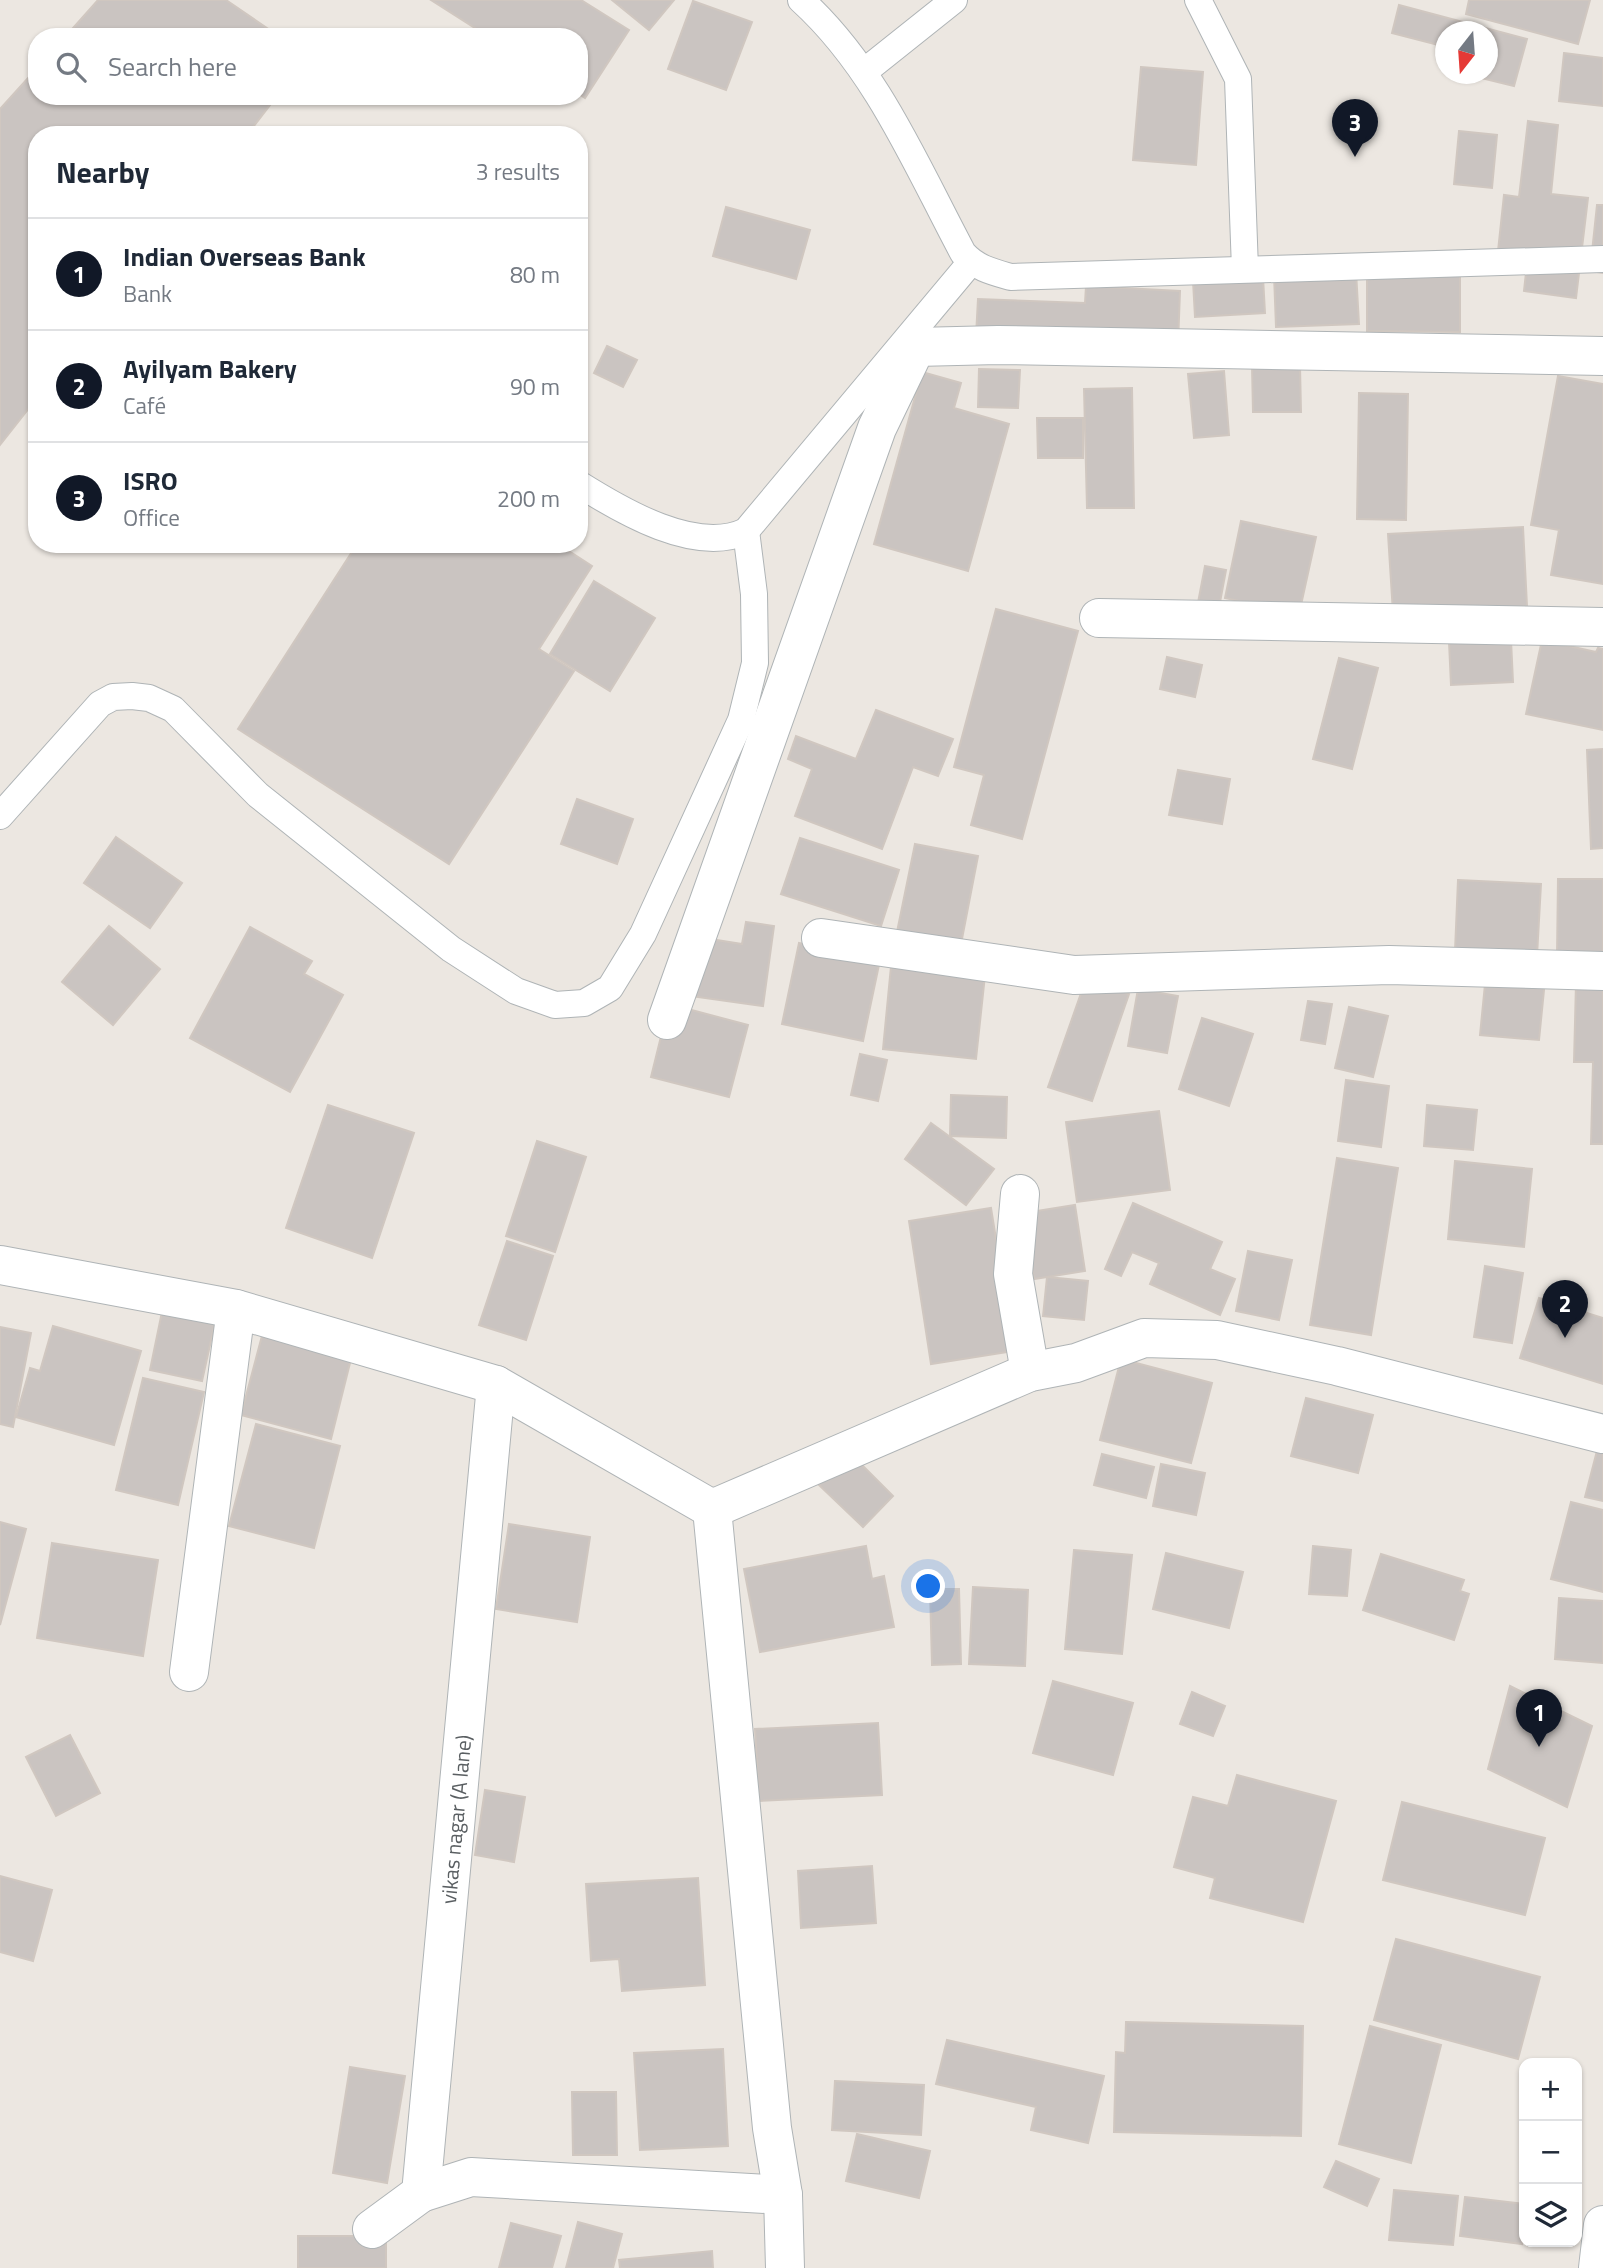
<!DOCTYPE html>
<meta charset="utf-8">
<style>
body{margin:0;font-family:"Titillium Web",sans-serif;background:#f2f2f3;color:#1f2937}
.controls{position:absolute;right:21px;bottom:21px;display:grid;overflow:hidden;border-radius:14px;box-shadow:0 2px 5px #0004}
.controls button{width:63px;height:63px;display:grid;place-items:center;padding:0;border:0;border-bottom:2px solid #e0e1e3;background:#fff;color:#1f2937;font:35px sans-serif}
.compass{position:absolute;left:1435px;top:21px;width:63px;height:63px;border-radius:50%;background:#fff;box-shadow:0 2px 5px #0004;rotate:197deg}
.you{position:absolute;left:929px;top:1587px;width:24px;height:24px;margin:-18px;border:5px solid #fff;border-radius:50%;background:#1a73e8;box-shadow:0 0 0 10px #1a73e833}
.badge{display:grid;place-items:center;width:46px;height:46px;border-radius:50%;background:#111827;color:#fff;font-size:23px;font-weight:700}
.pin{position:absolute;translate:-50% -58px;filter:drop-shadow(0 2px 4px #0008)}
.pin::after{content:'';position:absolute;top:37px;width:24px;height:21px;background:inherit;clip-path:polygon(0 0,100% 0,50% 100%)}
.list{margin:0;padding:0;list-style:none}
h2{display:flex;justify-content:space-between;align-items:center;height:91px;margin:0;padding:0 28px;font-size:30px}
h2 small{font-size:23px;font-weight:400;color:#747a83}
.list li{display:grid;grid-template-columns:46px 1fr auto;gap:21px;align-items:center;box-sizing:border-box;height:112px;padding:0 28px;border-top:2px solid #e0e1e3}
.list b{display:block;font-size:26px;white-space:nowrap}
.list p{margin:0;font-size:23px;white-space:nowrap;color:#747a83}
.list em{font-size:23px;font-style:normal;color:#747a83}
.icon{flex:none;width:38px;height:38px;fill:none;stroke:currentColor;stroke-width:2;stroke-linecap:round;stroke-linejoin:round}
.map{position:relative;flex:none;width:1603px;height:2268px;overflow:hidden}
.search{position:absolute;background:#fff;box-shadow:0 2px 5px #0004;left:28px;top:28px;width:560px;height:77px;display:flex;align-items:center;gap:18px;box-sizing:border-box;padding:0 24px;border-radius:28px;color:#747a83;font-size:26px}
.panel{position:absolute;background:#fff;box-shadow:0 2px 5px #0004;left:28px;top:126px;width:560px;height:427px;border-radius:28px}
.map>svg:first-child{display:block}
.building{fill:#cac4c1;stroke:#d0c7c0;stroke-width:2}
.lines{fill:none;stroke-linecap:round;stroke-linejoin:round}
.service-casing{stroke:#afb4b6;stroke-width:28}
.minor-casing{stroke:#afb4b6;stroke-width:40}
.secondary-casing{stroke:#b1b6b9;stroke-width:40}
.service{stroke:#fff;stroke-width:26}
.minor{stroke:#fff;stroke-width:38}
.secondary{stroke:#fff;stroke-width:38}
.labels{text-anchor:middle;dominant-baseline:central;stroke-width:5;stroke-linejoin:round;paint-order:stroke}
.street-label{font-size:21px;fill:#5a5f62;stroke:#fff}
</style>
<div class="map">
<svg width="1603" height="2268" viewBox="0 0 1603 2268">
<rect width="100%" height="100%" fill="#ece7e1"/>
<!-- building -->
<g class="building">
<path d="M98 0H226L280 37H65Z"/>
<path d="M431 0H581L629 30 585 98 579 94V37H489Z"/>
<path d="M612 0H674L649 30Z"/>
<path d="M1469 0H1590L1578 44 1466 14Z"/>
<path d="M693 1 752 22 726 90 668 69Z"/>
<path d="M1399 5 1527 39 1514 86 1465 74H1488V32H1446V47L1392 33Z"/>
<path d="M1564 53 1603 58V106L1559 101Z"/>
<path d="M1141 67 1203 72 1196 165 1133 160Z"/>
<path d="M37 68V96H277L247 135H37V398L0 445V109Z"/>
<path d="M1528 121 1558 125 1551 194 1588 198 1576 298 1524 291 1528 254 1498 251 1504 195 1519 197Z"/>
<path d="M1459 131 1497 135 1492 188 1454 184Z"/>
<path d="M1597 205H1603V273L1590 271Z"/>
<path d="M726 207 810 230 796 279 713 256Z"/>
<path d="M1367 268H1460V332L1367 331Z"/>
<path d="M1356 271 1359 324 1276 327 1274 275Z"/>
<path d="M1263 277 1265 313 1195 317 1193 281Z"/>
<path d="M1086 286 1180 291 1178 344 976 336 978 299 1085 303Z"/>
<path d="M607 346 637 360 623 387 594 373Z"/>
<path d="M1252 366H1300L1301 412H1253Z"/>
<path d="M979 369 1020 370 1018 408 978 407Z"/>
<path d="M1224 371 1229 435 1194 438 1188 374Z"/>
<path d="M922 372 961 383 954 408 1009 424 968 571 874 544Z"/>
<path d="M1558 376 1603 384V584L1551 575 1559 530 1531 525Z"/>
<path d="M1132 388 1134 508H1087L1084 389Z"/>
<path d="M1359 393 1408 394 1406 520 1357 519Z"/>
<path d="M1037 418H1083V458H1038Z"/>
<path d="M1241 521 1316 537 1299 614 1225 598Z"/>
<path d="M1523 527 1527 606 1393 613 1388 534Z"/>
<path d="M357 544H558L592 566 539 649 574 671 449 864 238 729Z"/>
<path d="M1205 566 1226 570 1218 613 1197 608Z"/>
<path d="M594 581 655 618 610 691 550 654Z"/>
<path d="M996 609 1078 631 1022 839 971 825 984 775 954 767Z"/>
<path d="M1511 640 1513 682 1451 685 1449 642Z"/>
<path d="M1542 640 1596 652 1598 648 1603 649V730L1526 714Z"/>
<path d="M1167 657 1202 665 1195 697 1160 689Z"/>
<path d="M1339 658 1378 668 1352 769 1313 759Z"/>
<path d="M876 710 953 739 938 776 913 767 882 849 795 816 812 769 788 759 796 736 856 759Z"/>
<path d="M1603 749V848L1591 849 1587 750Z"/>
<path d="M1178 770 1230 779 1222 824 1169 815Z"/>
<path d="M577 799 633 819 617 864 561 844Z"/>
<path d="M116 837 182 883 150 928 84 883Z"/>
<path d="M800 838 899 870 881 926 781 894Z"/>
<path d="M915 844 978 856 961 944 897 932Z"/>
<path d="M1558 879H1603V957L1557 956Z"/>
<path d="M1458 880 1541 884 1537 956 1455 951Z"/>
<path d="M746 922 774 926 763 1006 683 995 691 936 742 944Z"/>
<path d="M109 926 160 969 113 1025 62 982Z"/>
<path d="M250 927 312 961 304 974 343 995 290 1092 190 1038Z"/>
<path d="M799 943 880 960 863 1041 782 1024Z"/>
<path d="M892 956 986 966 976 1059 883 1049Z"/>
<path d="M1486 974 1545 980 1539 1040 1480 1035Z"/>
<path d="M1086 979 1129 994 1092 1101 1048 1087Z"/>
<path d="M1576 983 1603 984V1144H1591L1593 1062H1574Z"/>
<path d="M1138 989 1178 996 1167 1053 1128 1046Z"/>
<path d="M1308 1001 1332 1004 1325 1044 1301 1040Z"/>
<path d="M669 1004 748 1025 729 1097 651 1077Z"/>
<path d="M1349 1007 1388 1016 1373 1077 1335 1068Z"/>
<path d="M1202 1018 1253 1034 1229 1106 1179 1089Z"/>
<path d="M860 1054 887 1060 878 1101 851 1095Z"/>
<path d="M1346 1080 1389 1086 1381 1147 1338 1141Z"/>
<path d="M951 1095 1007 1097 1006 1138 950 1136Z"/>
<path d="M328 1105 414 1133 372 1258 286 1228Z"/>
<path d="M1427 1105 1477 1110 1473 1150 1424 1146Z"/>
<path d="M1159 1111 1170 1190 1077 1202 1066 1122Z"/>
<path d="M931 1123 994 1169 966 1205 905 1159Z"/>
<path d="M537 1141 586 1157 555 1252 506 1236Z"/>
<path d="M1337 1158 1398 1168 1371 1335 1310 1325Z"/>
<path d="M1455 1161 1532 1169 1524 1247 1448 1239Z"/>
<path d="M1133 1203 1222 1242 1210 1269 1235 1279 1220 1315 1150 1284 1159 1263 1132 1252 1121 1276 1105 1269Z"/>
<path d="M1075 1205 1085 1271 1034 1279 1024 1213Z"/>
<path d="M991 1208 1014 1351 931 1364 909 1221Z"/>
<path d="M507 1241 553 1256 526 1340 479 1325Z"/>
<path d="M1248 1251 1292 1260 1279 1320 1236 1311Z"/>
<path d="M1485 1266 1523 1273 1512 1343 1474 1337Z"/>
<path d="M1047 1277 1088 1281 1084 1320 1043 1316Z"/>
<path d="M1539 1298 1603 1318V1384L1520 1358Z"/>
<path d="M163 1307 216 1318 202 1381 150 1370Z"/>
<path d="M53 1326 141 1351 114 1445 16 1417 30 1368 40 1371Z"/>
<path d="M0 1327 31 1333 13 1427 0 1424Z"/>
<path d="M263 1332 352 1355 331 1439 241 1415Z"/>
<path d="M1121 1359 1212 1383 1191 1463 1100 1440Z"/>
<path d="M143 1378 204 1392 178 1505 116 1490Z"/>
<path d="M1306 1398 1373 1415 1358 1473 1291 1456Z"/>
<path d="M256 1424 340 1446 314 1548 229 1526Z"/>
<path d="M1598 1447 1603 1448V1501L1585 1497Z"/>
<path d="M850 1453 893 1496 863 1527 819 1485Z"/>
<path d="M1102 1454 1154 1467 1146 1498 1094 1485Z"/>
<path d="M1161 1464 1205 1473 1196 1515 1153 1506Z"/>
<path d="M1571 1502 1603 1510V1592L1551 1579Z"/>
<path d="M0 1522 26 1529 0 1625Z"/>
<path d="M509 1524 590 1537 577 1622 496 1609Z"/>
<path d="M52 1543 158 1560 143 1656 37 1638Z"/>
<path d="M866 1546 872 1579 884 1576 894 1627 760 1652 744 1569Z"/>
<path d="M1313 1546 1351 1550 1347 1596 1309 1594Z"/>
<path d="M1074 1550 1132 1555 1122 1654 1065 1649Z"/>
<path d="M1166 1553 1243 1572 1229 1628 1153 1609Z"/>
<path d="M1381 1554 1464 1580 1460 1591 1469 1594 1454 1640 1363 1610Z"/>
<path d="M973 1587 1028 1590 1025 1666 969 1664Z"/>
<path d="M930 1589H959L961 1664 932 1665Z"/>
<path d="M1559 1598 1603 1601V1663L1555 1659Z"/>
<path d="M1053 1681 1133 1703 1113 1775 1033 1753Z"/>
<path d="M1510 1686 1592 1726 1567 1807 1488 1769Z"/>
<path d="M1192 1692 1225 1706 1213 1736 1180 1724Z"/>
<path d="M878 1723 882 1795 759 1801 755 1729Z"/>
<path d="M70 1735 100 1793 56 1816 26 1757Z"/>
<path d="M1237 1775 1336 1801 1303 1922 1210 1898 1215 1878 1174 1867 1193 1797 1228 1806Z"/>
<path d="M485 1790 525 1797 514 1862 475 1855Z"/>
<path d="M1402 1802 1545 1838 1525 1915 1383 1880Z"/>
<path d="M872 1866 876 1923 801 1928 798 1871Z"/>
<path d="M0 1876 52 1890 33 1961 0 1952Z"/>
<path d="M698 1878 705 1985 622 1991 619 1959 591 1961 586 1884Z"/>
<path d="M1396 1939 1540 1977 1518 2059 1374 2020Z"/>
<path d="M1126 2022 1303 2026 1301 2136 1114 2132 1116 2052 1125 2053Z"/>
<path d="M1370 2026 1441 2045 1411 2163 1339 2144Z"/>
<path d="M947 2040 1104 2076 1088 2143 1031 2130 1036 2107 936 2084Z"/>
<path d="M723 2049 728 2146 640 2150 634 2053Z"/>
<path d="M350 2067 405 2076 387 2183 333 2173Z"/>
<path d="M835 2081 924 2085 921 2135 832 2130Z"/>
<path d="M572 2092H616L617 2155H573Z"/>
<path d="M857 2134 930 2151 919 2198 846 2181Z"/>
<path d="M1336 2161 1379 2179 1367 2206 1324 2187Z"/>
<path d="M1394 2190 1458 2196 1453 2245 1389 2240Z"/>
<path d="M1465 2197 1524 2204 1522 2244 1460 2236Z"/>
<path d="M578 2222 622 2234 613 2268H566Z"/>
<path d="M511 2223 561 2236 552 2268H499Z"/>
<rect x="298" y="2236" width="88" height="32"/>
<path d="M712 2251 713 2268H620L619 2260Z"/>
</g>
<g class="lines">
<defs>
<g id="service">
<path d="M801 0C876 68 916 165 963 253 976 268 993 272 1011 277L1603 259"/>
<path d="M1198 0 1238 79 1245 269"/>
<path d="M865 71 954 0"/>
<path d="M579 484C622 511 696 555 746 531L971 262"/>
<path d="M0 816 100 704 113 697 132 696 149 698 173 709 258 795 451 949 516 991 555 1005 584 1003 610 988 643 934 741 720 755 663 754 594 746 531"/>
</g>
<g id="minor">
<path d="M1099 618 1603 627"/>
<path d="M821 938 1074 975 1389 965 1603 971"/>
<path d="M667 1020 877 428 916 347 998 345 1603 356"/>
<path d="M1020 1194 1013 1274 1030 1372"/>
<path d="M0 1265 236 1309 496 1385 712 1509 1030 1372 1076 1363 1144 1338 1217 1340 1337 1366 1603 1434"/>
<path d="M712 1509 772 2128 783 2195 785 2268"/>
<path d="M189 1672 236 1309"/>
<path d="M421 2193 471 2177 783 2195"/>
<path id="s1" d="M372 2229 421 2193 496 1385"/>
</g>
<path id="secondary" d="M1598 2268 1603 2225"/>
</defs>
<!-- service casing -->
<use href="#service" class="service-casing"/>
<!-- minor casing -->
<use href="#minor" class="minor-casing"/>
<!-- secondary casing -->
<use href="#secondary" class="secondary-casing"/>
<!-- service -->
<use href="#service" class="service"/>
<!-- minor -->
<use href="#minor" class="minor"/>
<!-- secondary -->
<use href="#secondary" class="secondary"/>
</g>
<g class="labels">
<!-- street labels -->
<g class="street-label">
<text stroke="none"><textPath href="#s1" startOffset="436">vikas nagar (A lane)</textPath></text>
</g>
</g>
</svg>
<div class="controls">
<button>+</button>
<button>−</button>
<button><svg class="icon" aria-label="layers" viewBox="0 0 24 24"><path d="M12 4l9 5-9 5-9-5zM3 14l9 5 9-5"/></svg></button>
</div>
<svg class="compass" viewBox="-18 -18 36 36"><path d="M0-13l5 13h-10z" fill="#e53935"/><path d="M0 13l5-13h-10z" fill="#747a83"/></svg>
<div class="you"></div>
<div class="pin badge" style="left:1539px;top:1747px">1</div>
<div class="pin badge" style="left:1565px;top:1338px">2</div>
<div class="pin badge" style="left:1355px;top:157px">3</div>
<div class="search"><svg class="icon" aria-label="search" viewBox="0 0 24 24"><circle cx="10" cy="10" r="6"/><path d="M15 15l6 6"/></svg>Search here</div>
<section class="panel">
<h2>Nearby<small>3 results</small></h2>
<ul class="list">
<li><span class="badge">1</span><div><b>Indian Overseas Bank</b><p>Bank</p></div><em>80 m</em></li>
<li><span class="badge">2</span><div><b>Ayilyam Bakery</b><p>Café</p></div><em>90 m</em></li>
<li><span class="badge">3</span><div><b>ISRO</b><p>Office</p></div><em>200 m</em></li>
</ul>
</section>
</div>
